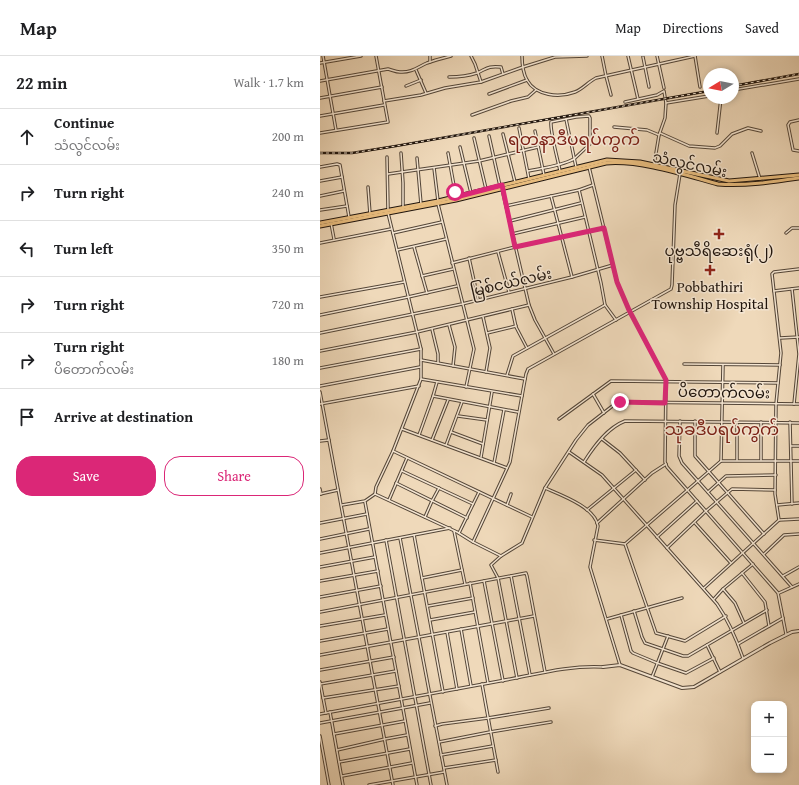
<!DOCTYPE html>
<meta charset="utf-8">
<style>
body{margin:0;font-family:"Gentium Book Plus","Noto Sans Myanmar",serif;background:#f2f2f2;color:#202124}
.controls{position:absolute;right:12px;bottom:12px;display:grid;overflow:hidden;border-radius:8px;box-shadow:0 2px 6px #0003}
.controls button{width:36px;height:36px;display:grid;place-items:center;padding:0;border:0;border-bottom:1px solid #e0e0e0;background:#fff;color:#202124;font:20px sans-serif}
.compass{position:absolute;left:383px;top:12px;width:36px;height:36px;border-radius:50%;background:#fff;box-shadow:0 2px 6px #0003;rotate:260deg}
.stop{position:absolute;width:12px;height:12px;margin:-9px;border:3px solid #db2777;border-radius:50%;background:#fff}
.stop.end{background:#db2777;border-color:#fff;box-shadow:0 1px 4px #0008}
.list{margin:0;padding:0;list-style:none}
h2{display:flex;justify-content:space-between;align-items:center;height:52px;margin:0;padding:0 16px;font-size:17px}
h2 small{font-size:13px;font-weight:400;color:#757577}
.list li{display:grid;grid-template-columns:26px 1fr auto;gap:12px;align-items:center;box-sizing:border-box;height:56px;padding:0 16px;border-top:1px solid #e0e0e0}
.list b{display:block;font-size:15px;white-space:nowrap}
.list p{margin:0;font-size:13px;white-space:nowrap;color:#757577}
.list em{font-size:13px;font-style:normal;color:#757577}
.actions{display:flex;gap:8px;padding:12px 16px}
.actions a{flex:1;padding:9px 0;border:1px solid #db2777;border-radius:16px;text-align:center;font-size:14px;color:#db2777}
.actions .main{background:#db2777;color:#fff}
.icon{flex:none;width:22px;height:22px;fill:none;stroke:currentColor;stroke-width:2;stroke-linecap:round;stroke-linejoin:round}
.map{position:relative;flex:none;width:479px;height:729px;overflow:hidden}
header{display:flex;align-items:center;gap:24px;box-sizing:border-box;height:56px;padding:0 20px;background:#fff;border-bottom:1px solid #e0e0e0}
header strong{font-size:19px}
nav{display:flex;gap:22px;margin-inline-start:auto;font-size:14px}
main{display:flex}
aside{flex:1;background:#fff}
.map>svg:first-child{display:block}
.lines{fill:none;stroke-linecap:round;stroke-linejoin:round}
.minor-casing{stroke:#544638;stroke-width:3.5}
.tertiary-casing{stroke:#544638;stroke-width:4}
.primary-casing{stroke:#20150d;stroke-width:5}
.minor{stroke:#f5e6d2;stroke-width:1.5}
.tertiary{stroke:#f5e6d2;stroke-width:2}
.primary{stroke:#e8bc7d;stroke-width:3}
.rail-casing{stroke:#20150d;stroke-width:2.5}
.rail{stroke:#f5e6d2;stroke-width:1;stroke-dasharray:3;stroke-linecap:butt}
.route{stroke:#db2777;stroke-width:5}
.poi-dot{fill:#8f2418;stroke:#f5e6d2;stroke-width:1.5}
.labels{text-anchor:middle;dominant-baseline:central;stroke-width:3;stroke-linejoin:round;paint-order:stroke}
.street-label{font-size:15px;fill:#20150d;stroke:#f5e6d2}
.poi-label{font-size:15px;fill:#20150d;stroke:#f5e6d2}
.quarter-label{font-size:17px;fill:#7a1f14;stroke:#f5e6d2}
</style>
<header>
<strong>Map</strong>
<nav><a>Map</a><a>Directions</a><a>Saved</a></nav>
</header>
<main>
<aside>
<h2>22 min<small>Walk · 1.7 km</small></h2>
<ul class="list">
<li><svg class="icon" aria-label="ahead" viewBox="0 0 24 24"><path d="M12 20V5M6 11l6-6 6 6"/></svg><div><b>Continue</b><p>သံလွင်လမ်း</p></div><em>200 m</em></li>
<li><svg class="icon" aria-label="right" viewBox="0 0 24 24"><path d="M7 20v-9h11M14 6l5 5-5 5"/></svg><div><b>Turn right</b></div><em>240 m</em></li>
<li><svg class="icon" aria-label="left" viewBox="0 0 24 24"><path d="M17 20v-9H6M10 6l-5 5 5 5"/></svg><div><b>Turn left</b></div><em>350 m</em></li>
<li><svg class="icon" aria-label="right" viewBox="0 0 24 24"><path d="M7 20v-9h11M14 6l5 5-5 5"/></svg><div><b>Turn right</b></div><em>720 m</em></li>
<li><svg class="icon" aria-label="right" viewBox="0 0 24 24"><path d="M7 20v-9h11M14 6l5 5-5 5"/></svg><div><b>Turn right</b><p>ပိတောက်လမ်း</p></div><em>180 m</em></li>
<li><svg class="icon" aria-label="arrive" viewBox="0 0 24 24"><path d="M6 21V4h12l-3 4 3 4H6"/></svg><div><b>Arrive at destination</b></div></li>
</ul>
<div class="actions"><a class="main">Save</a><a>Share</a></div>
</aside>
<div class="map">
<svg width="479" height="729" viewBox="0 0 479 729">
<rect width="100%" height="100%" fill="#efd9ba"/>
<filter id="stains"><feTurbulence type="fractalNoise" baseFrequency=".005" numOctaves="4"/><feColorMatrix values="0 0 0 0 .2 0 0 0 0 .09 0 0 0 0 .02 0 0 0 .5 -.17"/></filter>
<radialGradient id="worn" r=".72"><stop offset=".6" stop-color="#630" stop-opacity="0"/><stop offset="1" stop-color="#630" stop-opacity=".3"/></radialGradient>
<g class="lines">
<defs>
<g id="minor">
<path d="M3 0 16 74"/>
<path d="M110 0V6"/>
<path d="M151 0 155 8 161 26"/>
<path d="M202 0C202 8 203 17 207 24 216 40 239 42 255 36 263 33 268 26 276 22L375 0"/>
<path d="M282 0 286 20 291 39"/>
<path d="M308 0 318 43"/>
<path d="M337 0 344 32"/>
<path d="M375 0 380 31"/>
<path d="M323 1 329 31"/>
<path d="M0 7 41 0"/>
<path d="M96 14 106 37"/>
<path d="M129 21C138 21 148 20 157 17 168 12 167 10 181 11L183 18"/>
<path d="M0 25 68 13C72 14 76 16 80 16 91 17 98 11 107 7 115 4 123 2 131 0"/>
<path d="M86 30 101 24"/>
<path d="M413 34 479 23"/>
<path d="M169 38 207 24"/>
<path d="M0 42 62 31"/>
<path d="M64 45 101 39 125 32 161 26 203 11 235 1 267 0"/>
<path d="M305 46 337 39 344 35 346 47 345 62 339 79 334 109"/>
<path d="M346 47 389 40"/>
<path d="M152 59 191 45 208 41 216 34"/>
<path d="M0 60 64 49"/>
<path d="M246 63 256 111"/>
<path d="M479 64 470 66 468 69 473 94 479 95"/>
<path d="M294 71 327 74 339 79"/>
<path d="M199 72 209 123"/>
<path d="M215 75 224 119"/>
<path d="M0 77 68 66 56 0"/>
<path d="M340 77 369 90 395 92 400 90 412 78 428 72 441 75"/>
<path d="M397 77 401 42"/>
<path d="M183 78 195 126"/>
<path d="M169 80 180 130"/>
<path d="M154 82 166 133"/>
<path d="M140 91 151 137"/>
<path d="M81 97 83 127V152"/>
<path d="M128 97 136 141"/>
<path d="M432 97 440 123"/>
<path d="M67 101 68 153"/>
<path d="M97 102 101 148"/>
<path d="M0 111 17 108 20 109 29 161"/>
<path d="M269 111 297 226 309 254 346 324 345 406 347 411 458 537 466 578"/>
<path d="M114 112 118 145"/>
<path d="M208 115C223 112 241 110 254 103L270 88V62L269 60 256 61 231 66C230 76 238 104 240 115"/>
<path d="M68 118 159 105 218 91"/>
<path d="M0 125 22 121"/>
<path d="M48 131 50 158"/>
<path d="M182 133 209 249 215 264 234 298"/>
<path d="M259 134 281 227 285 249 296 264"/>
<path d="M0 140 24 135"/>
<path d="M231 140 252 221"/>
<path d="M118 148 154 293 146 331"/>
<path d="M186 150 259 134 273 129"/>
<path d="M0 154 27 150"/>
<path d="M190 165 261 147"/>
<path d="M11 167 14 183"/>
<path d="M73 177 122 166"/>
<path d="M466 177 472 172H479"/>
<path d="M192 178 265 161"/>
<path d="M0 187 71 173"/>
<path d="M94 191 107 237"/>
<path d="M77 194 126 183"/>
<path d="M178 196 189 236"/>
<path d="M149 202 158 243"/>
<path d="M132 207 195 191 284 172"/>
<path d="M102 220 133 213"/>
<path d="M472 233 479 298 474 348"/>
<path d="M454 235 479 232"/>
<path d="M0 241 84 226"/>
<path d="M192 253 196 271 207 292"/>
<path d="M0 259 88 241 137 230"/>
<path d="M163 261 170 292 166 316"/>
<path d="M129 269 135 291 133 310"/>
<path d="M112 273 118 298V307"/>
<path d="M0 277 142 248 252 221 293 209"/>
<path d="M167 277 196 270"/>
<path d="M460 282 479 281"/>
<path d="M0 295 97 276 209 249"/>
<path d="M101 304 205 323"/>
<path d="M364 308 460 309"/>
<path d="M0 312 101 293"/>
<path d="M187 319 193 300 285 249"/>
<path d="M101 323 202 340"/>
<path d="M0 330 100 311"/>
<path d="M0 336 73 729"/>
<path d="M273 338 284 357"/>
<path d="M113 340 198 356"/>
<path d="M0 348 99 330"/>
<path d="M138 360 167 364"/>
<path d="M239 363 291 325 458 327"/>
<path d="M360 365 359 400 362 407 472 531"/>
<path d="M375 365V400L444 478"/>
<path d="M470 366 472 448"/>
<path d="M82 373 187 412"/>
<path d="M131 376 163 388"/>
<path d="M99 379 113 340 117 326"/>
<path d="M282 383 300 397 325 424"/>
<path d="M112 384 128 344"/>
<path d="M0 385 9 384"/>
<path d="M126 389 142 346"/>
<path d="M471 390H479"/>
<path d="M73 395 212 461"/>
<path d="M249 396 282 419 397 548C409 565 416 582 423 602"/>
<path d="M161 401 172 336"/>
<path d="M417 404V366"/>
<path d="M441 404V366"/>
<path d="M401 405 403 309"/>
<path d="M264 406C274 390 287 372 305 365L479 367"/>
<path d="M174 407 184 354"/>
<path d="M82 415 153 448"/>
<path d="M76 427 147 462"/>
<path d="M225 432C241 439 275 451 278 470L270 511 300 609"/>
<path d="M0 433 1 438"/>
<path d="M388 436 406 420 456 419"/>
<path d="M0 438 18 434"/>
<path d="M55 438 137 476 153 486 181 500"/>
<path d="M69 444 87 402"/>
<path d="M45 446 97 729"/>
<path d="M22 449 45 445 55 438 56 431 73 395 101 323V293L68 157"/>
<path d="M187 449 191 438"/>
<path d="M457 449 479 447"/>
<path d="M267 454 316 414"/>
<path d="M105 461 112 445 119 432"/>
<path d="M459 464 455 438 456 348 461 297 452 218 454 216 479 213"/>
<path d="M0 467 47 458"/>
<path d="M277 467 332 417 346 408"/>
<path d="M375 467 411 507"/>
<path d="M134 475 145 528"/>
<path d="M139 477 159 436"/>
<path d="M94 479 123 636"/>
<path d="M337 481 377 445"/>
<path d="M80 482 127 729"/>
<path d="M0 483 49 473"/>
<path d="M66 484 111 729"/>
<path d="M274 484 305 488 401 405H479"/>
<path d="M153 486 190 406 206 318 208 313 351 233 352 229 355 149 360 118"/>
<path d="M305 488 336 577 365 585 406 560"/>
<path d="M347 492 386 455 412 433 455 434"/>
<path d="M0 497 130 472"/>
<path d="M444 498 464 479 479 478"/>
<path d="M0 511 55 501"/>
<path d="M422 517 445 546 449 570"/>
<path d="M191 520 210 619"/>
<path d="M463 520 479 511"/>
<path d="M102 522 142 514"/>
<path d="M0 525 58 515"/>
<path d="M164 525 183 625"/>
<path d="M150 527 168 627"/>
<path d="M384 532 459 464 479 463"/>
<path d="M403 533 415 547 424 567"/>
<path d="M459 537 479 528"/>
<path d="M0 541 61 530"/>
<path d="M394 543 403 533 433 508"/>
<path d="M108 550 153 542"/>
<path d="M314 555 322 581 325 587 363 600H368L447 554"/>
<path d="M0 556 206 517 207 520 225 616"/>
<path d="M301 559 311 595 313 597 337 607 366 617 394 602"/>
<path d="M287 563 362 542"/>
<path d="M110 564 155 556"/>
<path d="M0 570 65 559"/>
<path d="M141 573 151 630"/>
<path d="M127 576 137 633"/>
<path d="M0 585 68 573"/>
<path d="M418 588 463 562"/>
<path d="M387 589 400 616"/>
<path d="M0 599 214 560"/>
<path d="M0 614 74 601"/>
<path d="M332 621 348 580"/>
<path d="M197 622 178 522 171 509 181 500 202 487 225 432 256 384 268 369 295 348 300 346 479 348"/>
<path d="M0 626 6 657"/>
<path d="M0 628 76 615"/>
<path d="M162 628 178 716"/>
<path d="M3 642 79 630"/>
<path d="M10 656 23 729"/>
<path d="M0 658C60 647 120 636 180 625 214 619 248 609 283 611"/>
<path d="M0 667 110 647"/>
<path d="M115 670 122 668 168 662 229 652"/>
<path d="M14 678 85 665"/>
<path d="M0 680 9 729"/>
<path d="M119 686 170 676 231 666"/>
<path d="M17 694 65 683 87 679"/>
<path d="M121 699 173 690"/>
<path d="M19 706 90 693"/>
<path d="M124 712 176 704"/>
<path d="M22 720 92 707"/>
<path d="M49 729 124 716"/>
</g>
<path id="tertiary" d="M283 611 300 609 362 632 374 631 450 587 472 576 479 575"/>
<g id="primary">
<path d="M0 167 118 145 287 104 320 106 409 125 479 119"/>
<path d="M0 170 136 144 286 107C321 104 365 119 398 128 425 130 452 126 479 122"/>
</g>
</defs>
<!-- minor casing -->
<use href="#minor" class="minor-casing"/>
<!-- tertiary casing -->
<use href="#tertiary" class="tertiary-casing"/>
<!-- primary casing -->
<use href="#primary" class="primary-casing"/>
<!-- minor -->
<use href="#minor" class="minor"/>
<!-- tertiary -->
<use href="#tertiary" class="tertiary"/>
<!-- primary -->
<use href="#primary" class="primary"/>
<defs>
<g id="rail">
<path d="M413 30 479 18"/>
<path d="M0 97H32L76 90 389 35"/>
</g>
</defs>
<!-- rail casing -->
<use href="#rail" class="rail-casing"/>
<!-- rail -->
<use href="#rail" class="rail"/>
</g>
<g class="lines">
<!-- route -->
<path class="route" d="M135 136 136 141 182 129 195 191 284 172 297 226 309 254 346 324 345 347 300 346"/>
</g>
<!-- markers -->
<g class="poi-dot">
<path d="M397 172h4v4h4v4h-4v4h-4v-4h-4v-4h4z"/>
<path d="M388 208h4v4h4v4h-4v4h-4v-4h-4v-4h4z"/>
</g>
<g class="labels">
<!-- street labels -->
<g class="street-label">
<text transform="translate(370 108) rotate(12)">သံလွင်လမ်း</text>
<text transform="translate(191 226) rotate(-13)">မြစ်ငယ်လမ်း</text>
<text transform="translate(404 336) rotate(1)">ပိတောက်လမ်း</text>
</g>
<!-- poi labels -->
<g class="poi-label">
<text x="399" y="194">ပုဗ္ဗသီရိဆေးရုံ(၂)</text>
<text x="390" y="230">Pobbathiri<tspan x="390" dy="17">Township Hospital</tspan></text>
</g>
<!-- quarter labels -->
<g class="quarter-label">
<text x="254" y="82">ရတနာဒီပရပ်ကွက်</text>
<text x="402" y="372">သုခဒီပရပ်ကွက်</text>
</g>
</g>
<rect width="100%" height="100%" filter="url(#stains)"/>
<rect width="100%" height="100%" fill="url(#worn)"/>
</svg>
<div class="controls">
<button>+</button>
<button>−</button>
</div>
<svg class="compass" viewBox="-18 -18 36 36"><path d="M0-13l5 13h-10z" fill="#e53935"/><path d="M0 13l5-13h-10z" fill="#757577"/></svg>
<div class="stop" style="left:135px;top:136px"></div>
<div class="stop end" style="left:300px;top:346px"></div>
</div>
</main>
